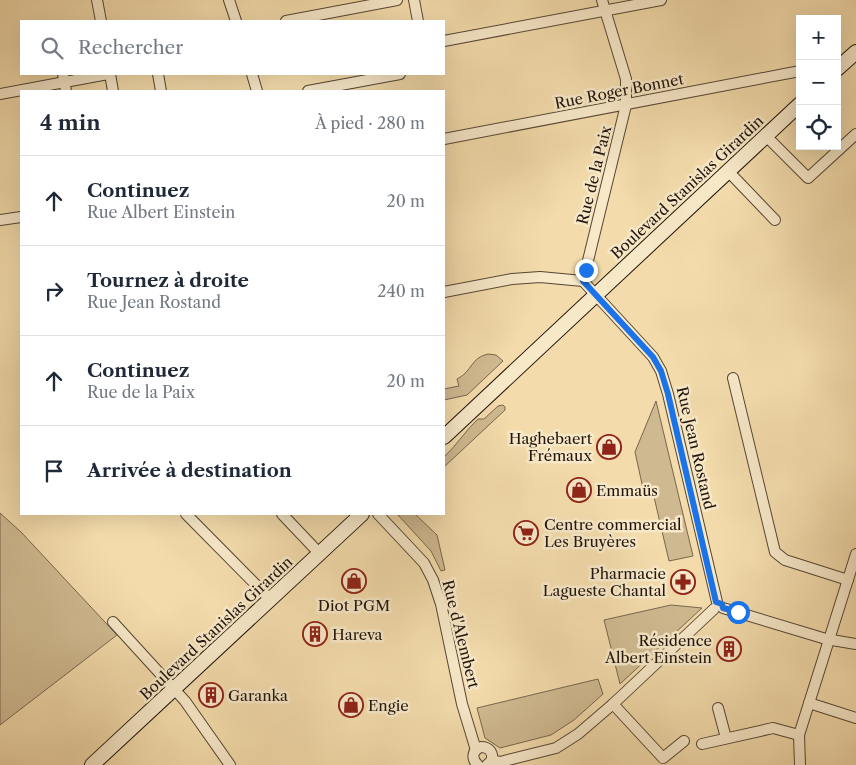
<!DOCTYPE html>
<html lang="fr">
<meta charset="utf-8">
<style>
body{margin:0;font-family:"Libre Caslon Text",serif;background:#f2f2f3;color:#1f2937}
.controls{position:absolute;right:15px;top:15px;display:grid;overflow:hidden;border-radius:0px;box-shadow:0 5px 20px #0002}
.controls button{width:45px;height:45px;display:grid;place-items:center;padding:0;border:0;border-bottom:1px solid #e0e1e3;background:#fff;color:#1f2937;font:25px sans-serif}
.stop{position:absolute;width:15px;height:15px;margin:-11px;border:4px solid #1a73e8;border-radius:50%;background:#fff}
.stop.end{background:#1a73e8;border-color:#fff;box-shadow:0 1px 5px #0008}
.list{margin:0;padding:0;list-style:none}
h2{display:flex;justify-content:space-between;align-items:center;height:65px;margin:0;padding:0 20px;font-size:21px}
h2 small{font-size:16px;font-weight:400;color:#747a83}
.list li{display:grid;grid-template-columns:32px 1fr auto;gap:15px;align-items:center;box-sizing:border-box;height:90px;padding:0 20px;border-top:1px solid #e0e1e3}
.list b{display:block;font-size:19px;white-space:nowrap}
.list p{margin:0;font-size:16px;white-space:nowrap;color:#747a83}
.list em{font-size:16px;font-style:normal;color:#747a83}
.icon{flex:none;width:28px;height:28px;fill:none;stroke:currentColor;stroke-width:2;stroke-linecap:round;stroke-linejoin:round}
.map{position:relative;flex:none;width:856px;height:765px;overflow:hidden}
.search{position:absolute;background:#fff;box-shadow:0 5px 20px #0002;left:20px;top:20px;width:425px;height:55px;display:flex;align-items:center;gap:12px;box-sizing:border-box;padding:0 18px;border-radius:0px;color:#747a83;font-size:19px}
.panel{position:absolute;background:#fff;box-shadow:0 5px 20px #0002;left:20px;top:90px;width:425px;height:425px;border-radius:0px}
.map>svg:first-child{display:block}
.green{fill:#cfb990;stroke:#78664e}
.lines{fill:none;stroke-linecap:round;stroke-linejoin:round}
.street-casing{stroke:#554634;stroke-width:12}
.secondary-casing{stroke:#20140c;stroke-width:16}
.street{stroke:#f7e8c8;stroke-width:10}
.secondary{stroke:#f7e8c8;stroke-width:14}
.route{stroke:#1a73e8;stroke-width:6}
.labels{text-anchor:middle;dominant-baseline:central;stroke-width:5;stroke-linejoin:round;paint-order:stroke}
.street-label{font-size:15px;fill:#20140c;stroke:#f7e8c8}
.poi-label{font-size:15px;fill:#20140c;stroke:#f7e8c8;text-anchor:start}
</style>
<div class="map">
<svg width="856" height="765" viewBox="0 0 856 765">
<rect width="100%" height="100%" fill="#f3dbab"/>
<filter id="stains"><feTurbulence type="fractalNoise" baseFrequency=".004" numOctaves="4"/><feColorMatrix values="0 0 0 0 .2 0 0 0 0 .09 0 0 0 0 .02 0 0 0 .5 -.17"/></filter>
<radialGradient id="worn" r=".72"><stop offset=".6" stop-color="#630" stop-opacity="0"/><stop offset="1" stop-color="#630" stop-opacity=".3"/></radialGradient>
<!-- green -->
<g class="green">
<path d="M488 354 496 355 503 361 467 395 444 400V389L459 386 457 379C473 371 470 358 488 354Z"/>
<path d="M656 401 693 556 669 561 654 497 644 493 635 452Z"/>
<path d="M503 405 505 407V410L444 467V457C457 445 465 431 478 419H484L498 406Z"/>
<path d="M0 513 21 532 117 635 0 725Z"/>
<path d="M404 514H415L437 535 445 570 441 571 431 551 398 515Z"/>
<path d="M671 605 702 608 620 684 604 620Z"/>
<path d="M598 679 603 694 574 720 551 735 500 748 485 738 477 708Z"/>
</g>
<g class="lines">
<defs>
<g id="street">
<path d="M97 0 101 21"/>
<path d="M229 0 236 21"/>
<path d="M414 0 418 21"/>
<path d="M286 21 397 0"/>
<path d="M444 41 661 0"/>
<path d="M63 74 66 91"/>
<path d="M110 74 113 91"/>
<path d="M158 74 161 91"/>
<path d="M252 74 257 91"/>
<path d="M308 91 400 74"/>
<path d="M0 94 108 74"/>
<path d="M766 136 808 178 856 134"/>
<path d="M444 139 800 71"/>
<path d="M728 171 775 220"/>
<path d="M0 220 21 217"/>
<path d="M583 281 653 357 661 371 668 394 717 602"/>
<path d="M583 281 626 105V79L602 0"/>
<path d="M444 292 512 279 540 277 583 281"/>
<path d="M733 378 775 552 785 560 848 580"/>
<path d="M186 514 270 599"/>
<path d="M282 514 319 553"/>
<path d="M378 514 424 563 433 580 441 604 462 704 476 750"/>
<path d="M723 608 826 639 856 644"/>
<path d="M113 622 185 701 230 765"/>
<path d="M809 703 856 718"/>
<path d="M613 704 663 758 684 741"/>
<path d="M718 708 726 738"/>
<path d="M702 744 773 728 799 735"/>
<path d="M492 760 500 762 556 748 578 734 613 704 714 609"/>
<path d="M478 765C471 759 472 750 481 747 489 747 493 752 492 760L487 765"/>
<path d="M800 765 799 735 856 554"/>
</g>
<g id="secondary">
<path d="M837 69 856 52"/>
<path d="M444 437 800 104"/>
<path d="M92 765 362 514"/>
</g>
</defs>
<!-- street casing -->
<use href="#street" class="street-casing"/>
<!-- secondary casing -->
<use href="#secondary" class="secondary-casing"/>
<!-- street -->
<use href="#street" class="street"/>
<!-- secondary -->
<use href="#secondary" class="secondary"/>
</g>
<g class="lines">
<!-- route -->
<path class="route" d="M586 270 583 281 653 357 661 371 668 394 716 602 722 604 723 608 738 612"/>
</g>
<!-- icons -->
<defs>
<symbol id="shop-ring" viewBox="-11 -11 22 22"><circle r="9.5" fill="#f7e8c8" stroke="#8f2418" stroke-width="1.5"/><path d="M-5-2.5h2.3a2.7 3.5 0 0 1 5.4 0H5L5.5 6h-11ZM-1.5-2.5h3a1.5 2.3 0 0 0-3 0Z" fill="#8f2418"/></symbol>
<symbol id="supermarket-ring" viewBox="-11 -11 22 22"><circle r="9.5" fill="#f7e8c8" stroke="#8f2418" stroke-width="1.5"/><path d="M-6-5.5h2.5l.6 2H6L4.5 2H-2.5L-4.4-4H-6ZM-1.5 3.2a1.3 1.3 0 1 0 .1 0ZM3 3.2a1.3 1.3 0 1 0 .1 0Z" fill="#8f2418"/></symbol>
<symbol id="pharmacy-ring" viewBox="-11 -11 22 22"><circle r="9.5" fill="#f7e8c8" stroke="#8f2418" stroke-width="1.5"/><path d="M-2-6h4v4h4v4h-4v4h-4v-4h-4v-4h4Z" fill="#8f2418"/></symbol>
<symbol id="building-ring" viewBox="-11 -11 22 22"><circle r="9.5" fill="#f7e8c8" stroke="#8f2418" stroke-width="1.5"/><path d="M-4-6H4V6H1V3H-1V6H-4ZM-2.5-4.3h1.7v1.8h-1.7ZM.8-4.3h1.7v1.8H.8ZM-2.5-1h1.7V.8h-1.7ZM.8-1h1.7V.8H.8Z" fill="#8f2418"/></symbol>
</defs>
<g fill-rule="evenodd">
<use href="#shop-ring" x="595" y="433" width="28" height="28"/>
<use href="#shop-ring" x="565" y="476" width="28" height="28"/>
<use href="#supermarket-ring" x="512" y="519" width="28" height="28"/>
<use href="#shop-ring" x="340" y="567" width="28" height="28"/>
<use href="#pharmacy-ring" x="669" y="568" width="28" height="28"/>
<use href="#building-ring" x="301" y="620" width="28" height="28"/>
<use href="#building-ring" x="715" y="635" width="28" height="28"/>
<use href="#building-ring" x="197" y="681" width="28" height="28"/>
<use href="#shop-ring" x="337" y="691" width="28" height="28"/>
</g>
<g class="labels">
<!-- street labels -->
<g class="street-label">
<text transform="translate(619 91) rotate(-11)">Rue Roger Bonnet</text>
<text transform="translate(594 175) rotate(-76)">Rue de la Paix</text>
<text transform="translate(687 187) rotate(-43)">Boulevard Stanislas Girardin</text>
<text transform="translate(696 448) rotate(77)">Rue Jean Rostand</text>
<text transform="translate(216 628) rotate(-43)">Boulevard Stanislas Girardin</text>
<text transform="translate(461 634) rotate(76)">Rue d'Alembert</text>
</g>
<!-- poi labels -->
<g class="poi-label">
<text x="592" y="438" text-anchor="end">Haghebaert<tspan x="592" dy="17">Frémaux</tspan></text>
<text x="596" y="490">Emmaüs</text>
<text x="544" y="524">Centre commercial<tspan x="544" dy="17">Les Bruyères</tspan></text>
<text x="666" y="573" text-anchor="end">Pharmacie<tspan x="666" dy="17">Lagueste Chantal</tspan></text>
<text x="354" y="605" text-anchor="middle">Diot PGM</text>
<text x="332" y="634">Hareva</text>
<text x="712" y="640" text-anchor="end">Résidence<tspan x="712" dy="17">Albert Einstein</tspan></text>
<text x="228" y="695">Garanka</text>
<text x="368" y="705">Engie</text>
</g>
</g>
<rect width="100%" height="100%" filter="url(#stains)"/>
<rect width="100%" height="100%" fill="url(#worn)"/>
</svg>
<div class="controls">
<button>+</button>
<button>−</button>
<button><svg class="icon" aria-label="locate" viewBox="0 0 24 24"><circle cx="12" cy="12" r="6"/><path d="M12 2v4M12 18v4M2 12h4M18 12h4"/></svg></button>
</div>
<div class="stop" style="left:738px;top:612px"></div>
<div class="stop end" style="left:586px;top:270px"></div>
<div class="search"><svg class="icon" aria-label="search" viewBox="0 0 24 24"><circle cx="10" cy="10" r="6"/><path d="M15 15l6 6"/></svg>Rechercher</div>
<section class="panel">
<h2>4 min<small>À pied · 280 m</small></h2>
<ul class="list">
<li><svg class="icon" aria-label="ahead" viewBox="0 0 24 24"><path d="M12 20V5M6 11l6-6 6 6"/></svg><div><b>Continuez</b><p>Rue Albert Einstein</p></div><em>20 m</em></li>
<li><svg class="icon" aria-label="right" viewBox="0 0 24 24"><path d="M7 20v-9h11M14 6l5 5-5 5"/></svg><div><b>Tournez à droite</b><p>Rue Jean Rostand</p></div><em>240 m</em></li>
<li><svg class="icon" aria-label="ahead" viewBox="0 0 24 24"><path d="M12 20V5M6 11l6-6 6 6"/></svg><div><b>Continuez</b><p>Rue de la Paix</p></div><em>20 m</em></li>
<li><svg class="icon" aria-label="arrive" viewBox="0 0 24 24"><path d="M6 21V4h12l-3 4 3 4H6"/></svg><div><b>Arrivée à destination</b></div></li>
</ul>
</section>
</div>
